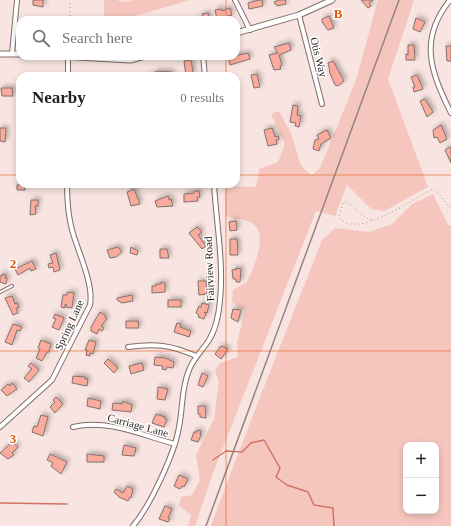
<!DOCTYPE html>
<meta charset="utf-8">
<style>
body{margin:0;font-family:"Times New Roman",serif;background:#f6f6f6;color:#222}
.controls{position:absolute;right:12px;bottom:12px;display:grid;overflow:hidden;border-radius:8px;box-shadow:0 2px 6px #0003}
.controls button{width:36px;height:36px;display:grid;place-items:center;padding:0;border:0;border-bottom:1px solid #e0e0e0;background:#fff;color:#222;font:20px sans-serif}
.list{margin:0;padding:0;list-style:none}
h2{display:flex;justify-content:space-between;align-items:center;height:52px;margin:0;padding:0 16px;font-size:17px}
h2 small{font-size:13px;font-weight:400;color:#767676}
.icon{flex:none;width:22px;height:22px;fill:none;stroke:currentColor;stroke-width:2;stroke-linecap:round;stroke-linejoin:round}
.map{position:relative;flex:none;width:451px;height:526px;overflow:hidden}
.search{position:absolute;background:#fff;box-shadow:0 2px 6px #0003;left:16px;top:16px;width:224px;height:44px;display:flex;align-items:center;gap:10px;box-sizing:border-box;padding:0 14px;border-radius:12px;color:#767676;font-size:15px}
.panel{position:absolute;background:#fff;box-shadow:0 2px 6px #0003;left:16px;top:72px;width:224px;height:116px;border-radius:12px}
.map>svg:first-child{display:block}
.green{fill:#f5c6bd;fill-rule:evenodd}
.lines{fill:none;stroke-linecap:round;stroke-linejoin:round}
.stream{stroke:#d27464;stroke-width:1.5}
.building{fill:#fbab9c;stroke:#83716e;filter:url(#shadow)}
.service-casing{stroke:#7e6d69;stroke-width:4}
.minor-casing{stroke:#7e6d69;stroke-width:6}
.tertiary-casing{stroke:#7e6d69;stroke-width:7}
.path{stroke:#a69794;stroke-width:1;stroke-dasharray:1 3;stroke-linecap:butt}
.service{stroke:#fff;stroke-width:2}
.minor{stroke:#fff;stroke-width:4}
.tertiary{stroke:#fff;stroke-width:5}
.rail{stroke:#938582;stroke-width:1.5}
.grid{fill:none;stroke:#de560d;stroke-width:1;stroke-opacity:0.55}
.labels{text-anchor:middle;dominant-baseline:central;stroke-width:3;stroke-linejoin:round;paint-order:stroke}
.street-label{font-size:11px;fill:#261f1d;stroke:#fff}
.grid-label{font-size:13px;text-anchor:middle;font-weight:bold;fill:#de560d;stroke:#fff;stroke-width:3;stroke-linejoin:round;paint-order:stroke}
</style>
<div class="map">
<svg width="451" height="526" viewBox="0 0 451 526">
<defs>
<filter id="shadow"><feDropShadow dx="2.5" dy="-2.5" stdDeviation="2" flood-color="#0004"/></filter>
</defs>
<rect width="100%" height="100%" fill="#f8e4e0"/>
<!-- green -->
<g class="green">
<path d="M104 0H117L122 2 134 0H190L121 20H104Z"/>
<path d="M378 0H414L388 79 428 187 384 211 371 209 347 185 335 216 316 211 213 473 195 526H188L191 515 179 506 181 497 192 495 200 480 196 455 214 419 219 382 215 371 220 363 238 357 237 343 245 311 232 302 233 290 247 282C253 268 271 232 250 222 243 219 233 218 225 216V186L256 187 259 169 278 162 285 144 271 114 279 111C283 119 289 128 292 137 298 152 297 167 312 175L320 168 356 80Z"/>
<path d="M433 194 448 225H451V526H211C246 430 285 335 322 240L335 228 369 232 392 224 412 204ZM406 445H436V511H406Z"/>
</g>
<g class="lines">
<!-- stream -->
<g class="stream">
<path d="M213 460 226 451 242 452 251 443 264 440 280 468 276 477 287 485 308 492 314 505 333 508 334 526"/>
<path d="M0 503 67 504"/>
</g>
</g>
<!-- building -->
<g class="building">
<path d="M33 0H43V7L33 5Z"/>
<path d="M259 0H262L263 6 249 9 248 3Z"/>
<path d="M279 0H285L286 4 277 6 276 4H275L274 2Z"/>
<path d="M361 0H373L369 3 371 6 368 8Z"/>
<path d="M230 8 232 15 217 19 215 10 221 9 222 11Z"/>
<path d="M208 13 210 20H194L203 16 202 14Z"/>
<path d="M329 16 334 28 328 30 322 22V19Z"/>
<path d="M416 18 425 22 420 32 413 29Z"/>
<path d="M289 43 291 50 279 55 282 65 280 66 281 69 274 70 269 55 278 53 274 47Z"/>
<path d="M408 45H414L415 60H406V54L408 55Z"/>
<path d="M446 46H451V61H447Z"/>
<path d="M248 53 250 59 230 65 228 57Z"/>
<path d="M191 60 193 72 191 76H186L184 61Z"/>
<path d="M333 61 344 81 338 86 335 85 329 71H330L328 63Z"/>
<path d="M159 71 172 72V76H149V74H155V72Z"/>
<path d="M257 74 260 87 254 88 251 75Z"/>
<path d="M417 75 423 89 414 92 413 87H415L411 77Z"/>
<path d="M1 88H12L13 96H2Z"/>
<path d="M425 99 433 112 427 117 420 101Z"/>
<path d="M293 105 298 106 297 115 301 116 299 127 295 126 296 123 290 122Z"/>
<path d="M441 125 447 139 440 143 437 137 434 138 433 130Z"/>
<path d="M0 128H6L5 142 0 141Z"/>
<path d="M272 128 275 137 278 136 279 139 276 140 277 144 268 146 264 130Z"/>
<path d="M327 130 331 138 321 144 319 151 313 149 315 140 319 139 317 135Z"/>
<path d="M450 147 451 149V163L445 150Z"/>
<path d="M24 184 25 190H17V185Z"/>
<path d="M134 189 140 204 131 206 127 192Z"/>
<path d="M194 191H199L200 197H197L198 201 184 202V194L194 193Z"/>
<path d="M168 196 169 200 171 199 173 206 157 207 155 201Z"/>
<path d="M31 200H38V206H35L36 214 30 215Z"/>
<path d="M236 221 237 230 230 231 229 222Z"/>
<path d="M197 227 202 232 198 235 206 246 202 249 189 233Z"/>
<path d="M230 239H237L238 255H230Z"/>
<path d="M118 247 122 252 116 257 110 258 107 250Z"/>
<path d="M131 247 138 251 137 255 130 253Z"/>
<path d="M160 249H167L169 258H160Z"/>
<path d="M56 253 60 270 54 272 53 267 49 268 48 264 53 263 50 255Z"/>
<path d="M32 261 36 269 31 271 30 268 18 275 15 269Z"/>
<path d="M236 268 241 269 240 282H236V279H233L232 270 237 269Z"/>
<path d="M2 274 6 275 5 278H7L6 284 0 282V276H2Z"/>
<path d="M198 281H206L207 294 199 295Z"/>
<path d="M161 282 165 283V292L152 293V286H156V284H161Z"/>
<path d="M68 292 74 293 72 308 66 307 67 305 65 304V308L61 307 63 295H67Z"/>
<path d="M132 295 133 301 122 303 117 300V298Z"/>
<path d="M12 296 15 304 17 303 19 307 16 308 18 313 13 315 5 298Z"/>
<rect x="168" y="300" width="13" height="7"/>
<path d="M202 303 209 305 207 313 204 312 206 314 204 319 198 317 199 315 196 313 199 306 201 307Z"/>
<path d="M233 309 241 310 238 322 231 318Z"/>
<path d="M100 312 106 316 105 318 107 319 101 326 104 328 102 331 99 329 97 334 91 331V327Z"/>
<path d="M55 314 64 318 59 330 52 327 56 319 53 318Z"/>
<path d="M126 321H138L139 328H126Z"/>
<path d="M177 323 181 324 180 327 191 331 189 337 174 332Z"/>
<path d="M13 324 22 327 20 331 17 330 12 345 5 342Z"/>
<path d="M41 340 51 344 49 352H47L42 361 36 358 40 349 38 348Z"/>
<path d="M89 340 96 342 93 354 90 353V356L86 355 87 350H85Z"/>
<path d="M221 346 228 349 221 359 215 354Z"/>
<path d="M155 357 165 358 174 362 173 368 167 367 166 370 162 369 163 366 154 365Z"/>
<path d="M108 359 118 368 114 373 104 363Z"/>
<path d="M31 363 39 370 29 382 24 378 32 369 28 366Z"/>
<path d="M142 363 144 370 131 374 129 366Z"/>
<path d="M202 373 208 376 203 387 198 385Z"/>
<path d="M73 376 85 377V379H88L87 386 72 383Z"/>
<path d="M12 383 17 389 7 396 1 390 8 384 10 386Z"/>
<path d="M158 387 168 389 165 400 157 399Z"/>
<path d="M56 397 63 404 55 413 50 407 55 402 53 400Z"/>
<path d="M88 398 101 401 100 409 87 406Z"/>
<path d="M123 401 132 405 131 412 112 410 113 403 122 404Z"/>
<path d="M198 406H205L206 418 200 417V414H198Z"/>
<path d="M156 414 165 417 164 418 167 420 164 427 152 423Z"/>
<path d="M41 415 48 417 43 436 32 432 34 426 37 427Z"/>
<path d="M197 430 201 431 200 434 201 435 198 442 191 440 194 432H197Z"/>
<path d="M12 442 18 447 12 453 14 455 8 459 0 453Z"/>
<path d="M124 445 136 448 134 456 122 455Z"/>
<path d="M50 454 67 462 61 474 51 466 53 463 47 460Z"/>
<path d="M87 454 104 456V462H87Z"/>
<path d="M179 475 188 479 184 487 182 486 180 489 174 486Z"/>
<path d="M127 486 133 489 131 498 130 497 128 501 119 497 114 492 116 489 123 493Z"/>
<path d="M165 506 172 509 168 518 170 519 168 522 159 519Z"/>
</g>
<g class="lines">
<defs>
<path id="service" d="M0 292 12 286"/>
<g id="minor">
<path d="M235 0 250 30"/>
<path d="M450 0C418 40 431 72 451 113"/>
<path d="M299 15 322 104"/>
<path d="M12 54 17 0"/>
<path d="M203 56 205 76"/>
<path d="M68 76V57"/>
<path d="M128 347C155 343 171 345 196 356"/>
<path d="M0 427 52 380 90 305C94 284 78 252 72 230 68 215 67 200 67 184"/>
<path d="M73 427C109 419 141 435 175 444"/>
<path d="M133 526C150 506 175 453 179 427 183 408 181 389 189 370 193 359 202 351 209 340 216 329 219 312 220 300 224 264 216 220 214 184"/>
</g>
<g id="tertiary">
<path d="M236 33 299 15 332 0"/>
<path d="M0 54H20"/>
<path d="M59 56 130 60 145 56"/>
</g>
</defs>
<!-- service casing -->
<use href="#service" class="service-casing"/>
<!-- minor casing -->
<use href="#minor" class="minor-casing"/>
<!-- tertiary casing -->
<use href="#tertiary" class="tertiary-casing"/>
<!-- path -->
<g class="path">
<path d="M70 20V0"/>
<path d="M372 220C360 218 351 200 343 202L339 217C356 241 414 198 433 189L439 194 451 209"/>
</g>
<!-- service -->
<use href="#service" class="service"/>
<!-- minor -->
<use href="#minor" class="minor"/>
<!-- tertiary -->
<use href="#tertiary" class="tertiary"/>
<!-- rail -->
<path class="rail" d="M206 526 399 0"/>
</g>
<!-- grid -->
<path class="grid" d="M226 0V20M226 56V76M0 175H20M236 175H451M226 184V526M0 351H451"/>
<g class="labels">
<!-- street labels -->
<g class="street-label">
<text transform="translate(319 57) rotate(76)">Otis Way</text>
<text transform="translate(209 269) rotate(-92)">Fairview Road</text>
<text transform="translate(69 325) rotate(-65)">Spring Lane</text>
<text transform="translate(138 425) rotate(15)">Carriage Lane</text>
</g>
</g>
<g class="grid-label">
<text x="338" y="18">B</text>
<text x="13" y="268">2</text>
<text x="13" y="443">3</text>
</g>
</svg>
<div class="controls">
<button>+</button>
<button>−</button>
</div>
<div class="search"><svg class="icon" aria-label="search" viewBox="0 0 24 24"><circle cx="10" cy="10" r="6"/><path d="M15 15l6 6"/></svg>Search here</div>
<section class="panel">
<h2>Nearby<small>0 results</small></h2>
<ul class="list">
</ul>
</section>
</div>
